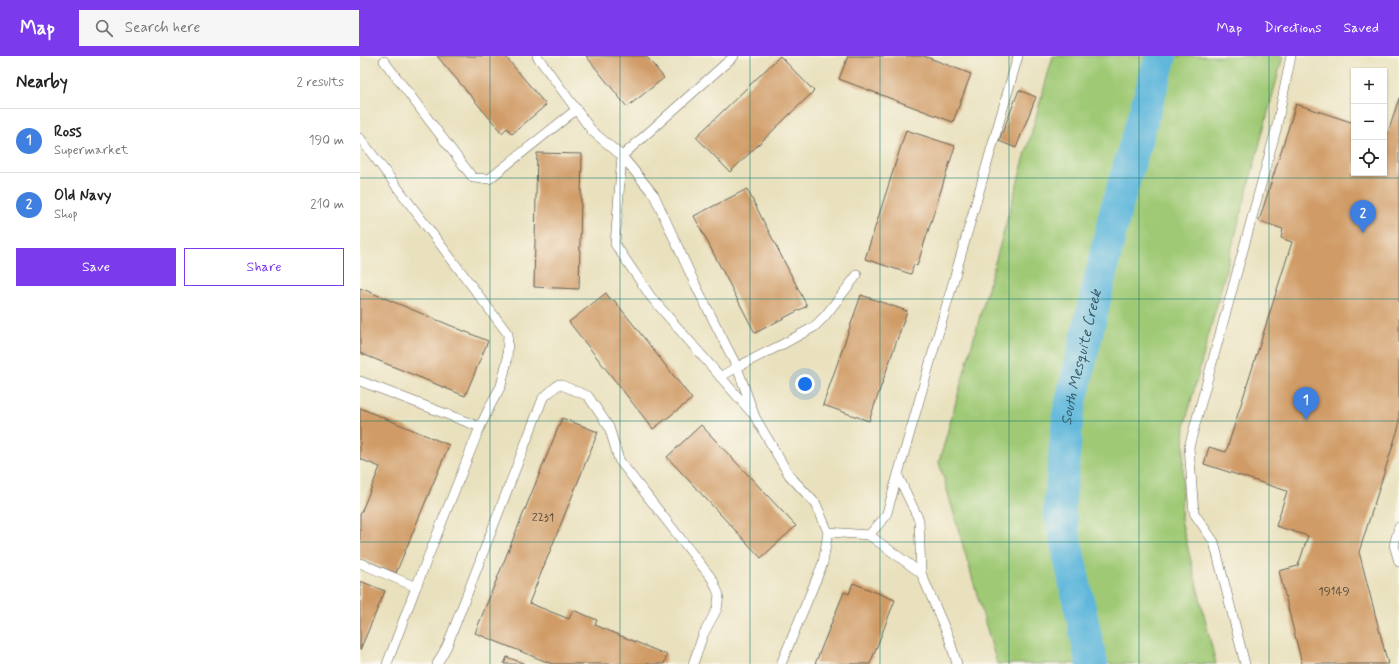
<!DOCTYPE html>
<meta charset="utf-8">
<style>
body{margin:0;font-family:Mynerve,sans-serif;background:#f6f6f6;color:#222}
.controls{position:absolute;right:12px;top:12px;display:grid;overflow:hidden;border-radius:0px;box-shadow:0 1px 3px #0004}
.controls button{width:36px;height:36px;display:grid;place-items:center;padding:0;border:0;border-bottom:1px solid #e0e0e0;background:#fff;color:#222;font:20px sans-serif}
.you{position:absolute;left:445px;top:328px;width:14px;height:14px;margin:-10px;border:3px solid #fff;border-radius:50%;background:#1a73e8;box-shadow:0 0 0 6px #1a73e833}
.badge{display:grid;place-items:center;width:26px;height:26px;border-radius:50%;background:#7c3aed;color:#fff;font-size:13px;font-weight:700}
.pin{position:absolute;translate:-50% -33px;filter:drop-shadow(0 1px 2px #0008)}
.pin::after{content:'';position:absolute;top:21px;width:14px;height:12px;background:inherit;clip-path:polygon(0 0,100% 0,50% 100%)}
.list{margin:0;padding:0;list-style:none}
h2{display:flex;justify-content:space-between;align-items:center;height:52px;margin:0;padding:0 16px;font-size:17px}
h2 small{font-size:13px;font-weight:400;color:#767676}
.list li{display:grid;grid-template-columns:26px 1fr auto;gap:12px;align-items:center;box-sizing:border-box;height:64px;padding:0 16px;border-top:1px solid #e0e0e0}
.list b{display:block;font-size:15px;white-space:nowrap}
.list p{margin:0;font-size:13px;white-space:nowrap;color:#767676}
.list em{font-size:13px;font-style:normal;color:#767676}
.actions{display:flex;gap:8px;padding:12px 16px}
.actions a{flex:1;padding:9px 0;border:1px solid #7c3aed;border-radius:0px;text-align:center;font-size:14px;color:#7c3aed}
.actions .main{background:#7c3aed;color:#fff}
.icon{flex:none;width:22px;height:22px;fill:none;stroke:currentColor;stroke-width:2;stroke-linecap:round;stroke-linejoin:round}
.map{position:relative;flex:none;width:1039px;height:608px;overflow:hidden}
header{display:flex;align-items:center;gap:24px;box-sizing:border-box;height:56px;padding:0 20px;background:#7c3aed;color:#fff}
header strong{font-size:19px}
nav{display:flex;gap:22px;margin-inline-start:auto;font-size:14px}
.search{width:280px;height:36px;background:#f6f6f6;display:flex;align-items:center;gap:10px;box-sizing:border-box;padding:0 14px;border-radius:0px;color:#767676;font-size:15px}
main{display:flex}
aside{flex:1;background:#fff}
.map>svg:first-child{display:block}
.green{fill:#9fc975;stroke:#5e7248}
.lines{fill:none;stroke-linecap:round;stroke-linejoin:round}
.river{stroke:#5fb7dc;stroke-width:32}
.building{fill:#d09b66}
.lane-casing{stroke:#646155;stroke-width:10}
.lane{stroke:#fff;stroke-width:9}
.grid{fill:none;stroke:#0f766e;stroke-width:1;stroke-opacity:0.55}
.labels{text-anchor:middle;dominant-baseline:central;stroke-width:4;stroke-linejoin:round;paint-order:stroke}
.number-label{font-size:12px;fill:#493c2e}
.water-label{font-size:15px;font-style:italic;fill:#375a69;stroke:#fbf7ec}
</style>
<header>
<strong>Map</strong>
<div class="search"><svg class="icon" aria-label="search" viewBox="0 0 24 24"><circle cx="10" cy="10" r="6"/><path d="M15 15l6 6"/></svg>Search here</div>
<nav><a>Map</a><a>Directions</a><a>Saved</a></nav>
</header>
<main>
<aside>
<h2>Nearby<small>2 results</small></h2>
<ul class="list">
<li><span class="badge" style="background:#3f7fe0">1</span><div><b>Ross</b><p>Supermarket</p></div><em>190 m</em></li>
<li><span class="badge" style="background:#3f7fe0">2</span><div><b>Old Navy</b><p>Shop</p></div><em>210 m</em></li>
</ul>
<div class="actions"><a class="main">Save</a><a>Share</a></div>
</aside>
<div class="map">
<svg width="1039" height="608" viewBox="0 0 1039 608">
<rect width="100%" height="100%" fill="#fbf7ec"/>
<filter id="ink" filterUnits="userSpaceOnUse"><feTurbulence type="fractalNoise" baseFrequency=".025" numOctaves="2"/><feDisplacementMap in="SourceGraphic" scale="8" xChannelSelector="R" yChannelSelector="G"/><feConvolveMatrix kernelMatrix="1 2 1 2 8 2 1 2 1" color-interpolation-filters="sRGB"/></filter>
<filter id="wash" filterUnits="userSpaceOnUse"><feTurbulence type="fractalNoise" baseFrequency=".012" numOctaves="4" result="noise"/><feDisplacementMap in="SourceGraphic" scale="16" xChannelSelector="R" yChannelSelector="G"/><feGaussianBlur stdDeviation="0.9" result="paint"/><feColorMatrix in="noise" values="0 0 0 0 0 0 0 0 0 0 0 0 0 0 0 0 0 1.4 0 .05"/><feComposite in="paint" operator="in"/></filter>
<g filter="url(#wash)">
<rect width="100%" height="100%" fill="#e9e1be"/>
<!-- green -->
<path class="green" d="M693 0H923L825 368 821 464 856 608H637L579 406Z"/>
<g class="lines">
<!-- river -->
<path class="river" id="s1" d="M732 608 699 454 708 359 756 153 801 0"/>
</g>
<g id="blocks">
<!-- building -->
<g class="building">
<path d="M77 0H145L186 49 152 78 147 72 142 77Z"/>
<path d="M226 0H286L304 22 267 51Z"/>
<path d="M420 0 454 35 370 116 336 81Z"/>
<path d="M488 0H564L611 18 593 66 479 23Z"/>
<path d="M659 34 676 41 656 92 639 85Z"/>
<path d="M1039 42V370L999 496 1028 608H942L919 515 938 510 948 480 916 470 927 435 844 408 849 391 866 396 932 186 921 182 923 173 899 165 936 48 994 67V117H1024V76L1028 77Z"/>
<path d="M546 74 595 90 557 210 554 208 551 218 505 203Z"/>
<path d="M177 97 222 98 219 233 174 231Z"/>
<path d="M387 133 447 250 395 277 334 160Z"/>
<path d="M0 232 128 285 105 340 0 297Z"/>
<path d="M246 237 252 246 254 244 332 343 293 373 209 266Z"/>
<path d="M501 239 547 255 509 365 463 349Z"/>
<path d="M0 352 89 389 36 517 0 502V459L20 411 0 403Z"/>
<path d="M202 362 238 376 169 547 209 563 213 554 237 564 235 569 307 599 304 608H192L115 577Z"/>
<path d="M341 369 436 470 401 502 307 401Z"/>
<path d="M0 525 25 535 0 594Z"/>
<path d="M493 527 535 544 510 608H455L484 536 489 538Z"/>
<path d="M147 601 165 608H144Z"/>
</g>
</g>
</g>
<g filter="url(#ink)">
<use href="#blocks" fill-opacity="0" stroke="#646155" stroke-width="1"/>
<g class="lines">
<defs>
<g id="lane">
<path d="M177 0 232 75 262 100 294 139 335 228 377 311 395 361 429 419 456 448 468 476 463 507 421 608"/>
<path d="M374 0 262 100 255 188 291 241 391 356"/>
<path d="M24 5 113 122 129 123 217 53"/>
<path d="M0 82 148 278 147 305 141 330 131 348 120 371 0 325"/>
<path d="M360 321 377 311 423 288 454 271 465 260 497 219"/>
<path d="M538 420 559 464 561 517"/>
<path d="M1039 471 1034 489 1039 506"/>
<path d="M468 476 509 479 526 460 658 0"/>
<path d="M509 479 561 517 589 582 597 608"/>
<path d="M0 507 56 531 27 608"/>
<path d="M56 531 120 371"/>
<path d="M77 608 87 590 183 342 199 328 228 340 249 371 259 404 353 524 359 539 357 553 343 579 333 608"/>
<path d="M885 608 854 486 834 457 829 391 916 74 931 0"/>
</g>
</defs>
<!-- lane casing -->
<use href="#lane" class="lane-casing"/>
<!-- lane -->
<use href="#lane" class="lane"/>
</g>
</g>
<!-- grid -->
<path class="grid" d="M130 0V608M260 0V608M390 0V608M520 0V608M649 0V608M779 0V608M909 0V608M0 122H1039M0 243H1039M0 365H1039M0 486H1039"/>
<g class="labels">
<!-- number labels -->
<g class="number-label">
<text x="183" y="462">2231</text>
<text x="974" y="536">19149</text>
</g>
<!-- water labels -->
<g class="water-label">
<text stroke="none"><textPath href="#s1" startOffset="312">South Mesquite Creek</textPath></text>
</g>
</g>
</svg>
<div class="controls">
<button>+</button>
<button>−</button>
<button><svg class="icon" aria-label="locate" viewBox="0 0 24 24"><circle cx="12" cy="12" r="6"/><path d="M12 2v4M12 18v4M2 12h4M18 12h4"/></svg></button>
</div>
<div class="you"></div>
<div class="pin badge" style="left:946px;top:364px;background:#3f7fe0">1</div>
<div class="pin badge" style="left:1003px;top:177px;background:#3f7fe0">2</div>
</div>
</main>
